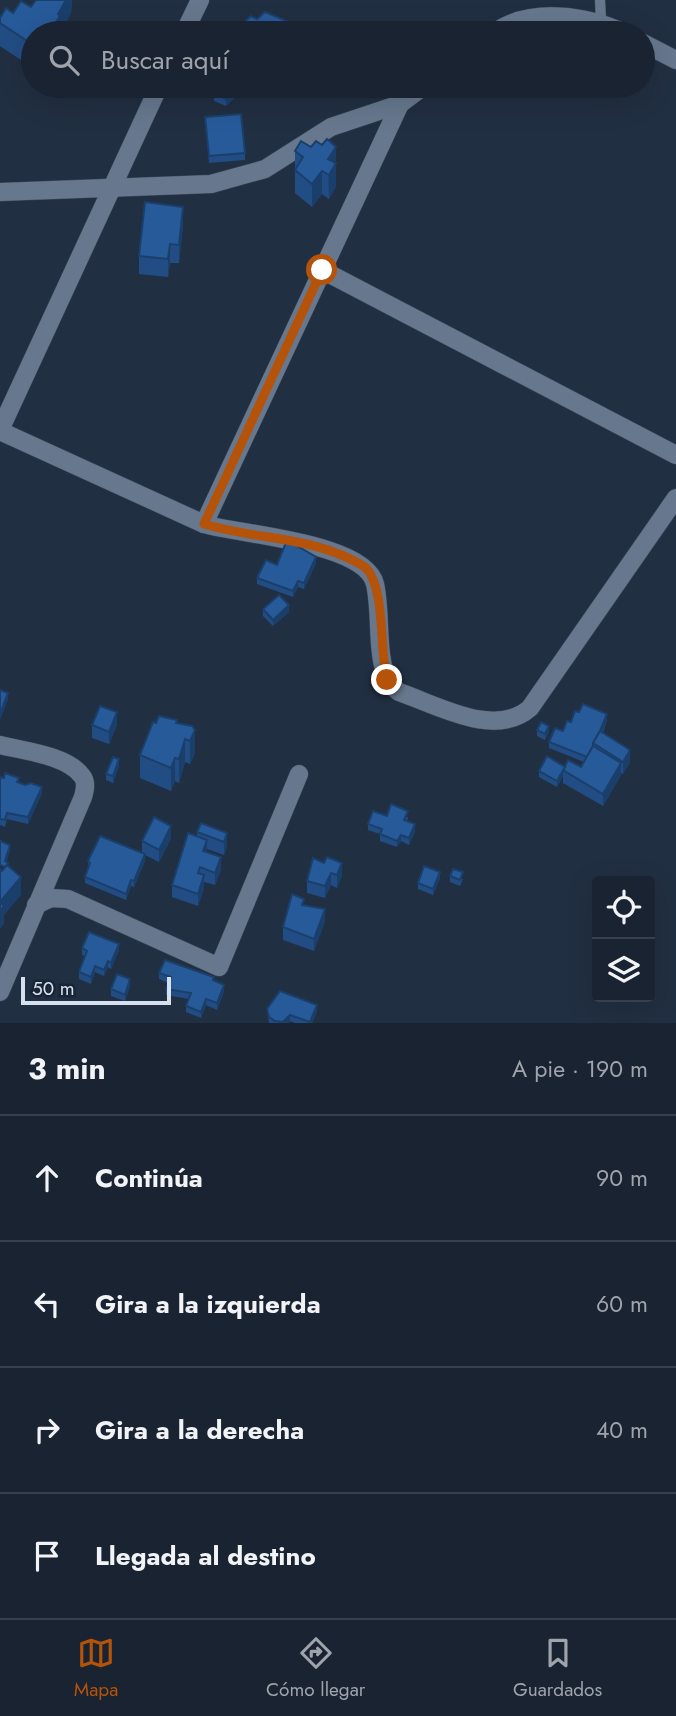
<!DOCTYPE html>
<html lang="es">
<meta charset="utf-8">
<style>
body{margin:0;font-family:Jost,sans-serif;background:#262f3e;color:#f1f3f6}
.controls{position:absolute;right:21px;bottom:21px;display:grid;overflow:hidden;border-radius:7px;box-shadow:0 7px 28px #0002}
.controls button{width:63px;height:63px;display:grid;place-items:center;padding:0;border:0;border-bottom:2px solid #37404d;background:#192332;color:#f1f3f6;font:35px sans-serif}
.scale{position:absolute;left:21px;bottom:18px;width:150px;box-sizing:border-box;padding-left:7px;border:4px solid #d7e0ed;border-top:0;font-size:19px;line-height:24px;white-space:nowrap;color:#d7e0ed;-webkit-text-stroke:5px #172537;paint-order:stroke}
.stop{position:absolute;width:21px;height:21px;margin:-16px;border:5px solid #b45309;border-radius:50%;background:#fff}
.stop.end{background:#b45309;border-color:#fff;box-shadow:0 2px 7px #0008}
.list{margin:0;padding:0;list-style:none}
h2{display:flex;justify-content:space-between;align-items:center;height:91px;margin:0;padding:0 28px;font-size:30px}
h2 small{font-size:23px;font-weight:400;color:#9fa4ac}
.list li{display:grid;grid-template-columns:46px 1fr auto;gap:21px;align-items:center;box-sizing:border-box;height:126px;padding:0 28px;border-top:2px solid #37404d}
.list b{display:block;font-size:26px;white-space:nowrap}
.list em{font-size:23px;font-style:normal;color:#9fa4ac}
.icon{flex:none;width:38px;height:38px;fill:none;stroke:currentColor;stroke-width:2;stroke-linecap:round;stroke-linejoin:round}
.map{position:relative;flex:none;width:676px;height:1023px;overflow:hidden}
.search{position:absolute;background:#192332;box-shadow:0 7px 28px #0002;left:21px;right:21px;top:21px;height:77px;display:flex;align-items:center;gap:18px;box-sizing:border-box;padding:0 24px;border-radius:38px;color:#9fa4ac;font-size:26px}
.sheet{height:595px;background:#192332}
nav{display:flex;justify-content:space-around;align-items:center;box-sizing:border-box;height:98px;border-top:2px solid #37404d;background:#192332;font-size:19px;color:#9fa4ac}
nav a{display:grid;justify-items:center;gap:4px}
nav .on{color:#b45309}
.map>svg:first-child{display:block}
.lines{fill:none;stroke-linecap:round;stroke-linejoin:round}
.service-casing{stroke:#3f4b5b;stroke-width:11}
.minor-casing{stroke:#3f4b5b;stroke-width:19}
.service{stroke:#67788e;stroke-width:10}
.minor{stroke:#67788e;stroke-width:18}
.wall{fill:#224d84}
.shaded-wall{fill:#1b3f6b}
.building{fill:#275a99;stroke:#1b3f6b;stroke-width:2}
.route{stroke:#b45309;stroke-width:9}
</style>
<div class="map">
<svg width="676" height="1023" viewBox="0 0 676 1023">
<rect width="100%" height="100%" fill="#212f42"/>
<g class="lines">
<defs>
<path id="service" d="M600 0 601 21"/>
<g id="minor">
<path d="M184 33 200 0"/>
<path d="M494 33C529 7 587 15 624 33"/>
<path d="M643 43 676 60"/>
<path d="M0 192 211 184 265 169 331 127 400 104 424 86"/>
<path d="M322 270 676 455"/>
<path d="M0 430 159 86"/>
<path d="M0 431 204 524C240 535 365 542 375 584 382 615 375 654 389 684L399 692C437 705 495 739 530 708L676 498"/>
<path d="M204 524 400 104"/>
<path d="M0 745C23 751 67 755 82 776 87 782 85 790 83 797L0 992"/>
<path d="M36 905 51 898 68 899 219 967 299 774"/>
</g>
</defs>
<!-- service casing -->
<use href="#service" class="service-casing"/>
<!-- minor casing -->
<use href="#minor" class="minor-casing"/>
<!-- service -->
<use href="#service" class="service"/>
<!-- minor -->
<use href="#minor" class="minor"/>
</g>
<!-- wall -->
<g class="wall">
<path d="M72 0 71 13 60 33H33V77L30 66 0 46V18L31 7Z"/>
<path d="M242 86V91L226 106 214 101V94Z"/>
<path d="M205 117 245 153V160L209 163Z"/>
<path d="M322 145 336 147V186L329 199 322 194 312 207 295 193V151L311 147Z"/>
<path d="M183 225 179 263H170L168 277 139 274V256Z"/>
<path d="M316 563 304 589 298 587 293 597 257 584V578L277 565Z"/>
<path d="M263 609 289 612 273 626 263 616Z"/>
<path d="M607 720 603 733 630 762 623 774 621 773V775L603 806 563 783V776L557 787 539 777V771L565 767H581L584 762 549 748V742L563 731 571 722Z"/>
<path d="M156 723H177L192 726 195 753 190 764 185 762 179 783 175 781 171 791 140 778V755Z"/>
<path d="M92 725H117L109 744 92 738Z"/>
<path d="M537 730 549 732 545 740 537 736Z"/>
<path d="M119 766 113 783 106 780V774Z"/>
<path d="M0 777 42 793 28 824 7 819 5 827 0 825Z"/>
<path d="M387 816 408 817 407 821 415 831 409 845 401 841 397 847 380 841V834L368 830V824Z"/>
<path d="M201 823 227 846 224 855 207 849V852L221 870 215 885 204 882V888L198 906 172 897V885L197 836V832Z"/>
<path d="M171 839 159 862 145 855V861L134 887 131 886 126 900 85 883V877L88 868V861L142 853V841Z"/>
<path d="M313 858 342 876 337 888 331 885 325 898 307 893V881Z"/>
<path d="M450 876 463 879 460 886 450 882Z"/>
<path d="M440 878 433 895 418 889V883Z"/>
<path d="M325 921 314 951 283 940V927Z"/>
<path d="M82 948 119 950 111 969 108 967 104 976 95 972 91 984 79 979V972L85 956 82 955Z"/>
<path d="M159 973 214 981 224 991 217 1010 206 1005 201 1018 186 1012V1006L189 999 166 995V989L168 983 159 979Z"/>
<path d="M130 986 125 1001 111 996V989Z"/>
<path d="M267 1009 317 1011 312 1023H295L290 1021 288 1023H269Z"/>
</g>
<!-- shaded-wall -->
<g class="shaded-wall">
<path d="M66 0H72L71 13 60 33H49Z"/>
<path d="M287 21V27L281 33H274Z"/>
<path d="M241 86 242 91 226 106V99Z"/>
<path d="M336 147V186L329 199 328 159Z"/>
<path d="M322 171V194L312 207V184Z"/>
<path d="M183 207V225L179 263V245Z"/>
<path d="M170 244V263L168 277V259Z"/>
<path d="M316 557V563L304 589V583Z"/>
<path d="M298 581V587L293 597V591Z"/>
<path d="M289 605V612L273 626V620Z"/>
<path d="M8 693V700L0 720V714Z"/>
<path d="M117 712V725L109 744V732Z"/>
<path d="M607 714V720L597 746 595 745Z"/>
<path d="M549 726V732L545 740V734Z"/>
<path d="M195 730V753L190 764V741Z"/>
<path d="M185 739V762L179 783V759Z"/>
<path d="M630 750V762L623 774V762Z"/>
<path d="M175 758V781L171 791V768Z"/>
<path d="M119 759V766L113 783V776Z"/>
<path d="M621 763V775L603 806V794Z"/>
<path d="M563 770V776L557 787V781Z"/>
<path d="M42 787V793L28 824V817Z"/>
<path d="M415 824V831L409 845V838Z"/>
<path d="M171 826V839L159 862V850Z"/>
<path d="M227 833V846L224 855V842Z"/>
<path d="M401 835V841L397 847V841Z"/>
<path d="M207 840V852L203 851Z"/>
<path d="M10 845V851L5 868V861Z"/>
<path d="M145 854V861L134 887V881Z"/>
<path d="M221 857V870L215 885V873Z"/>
<path d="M342 863V876L337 888V875Z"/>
<path d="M440 872V878L433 895V889Z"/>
<path d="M331 873V885L325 898V886Z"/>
<path d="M204 875V888L198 906V894Z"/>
<path d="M21 877V895L4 915V924L0 929V902Z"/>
<path d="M131 880V886L126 900V894Z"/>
<path d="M325 909V921L314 951V939Z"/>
<path d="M119 944V950L111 969V963Z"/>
<path d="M108 961V967L104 976V970Z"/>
<path d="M95 966V972L91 984V977Z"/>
<path d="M130 979V986L125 1001V995Z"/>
<path d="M224 985V991L217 1010V1003Z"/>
<path d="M206 999V1005L201 1018V1012Z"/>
<path d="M317 1005V1011L312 1023H310Z"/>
<path d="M290 1015V1021L288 1023H283Z"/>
</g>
<!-- building -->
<g class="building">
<path d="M36 0H66L58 14 60 16 49 33H33V53L30 43 0 23V18L6 8 13 13 21 1 31 7Z"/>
<path d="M265 12 287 21 274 33H232L251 16 257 19Z"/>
<path d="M579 25 581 33H571L569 27Z"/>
<path d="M224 86H241L226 99 214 94Z"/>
<path d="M241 114 245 153 209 156 205 117Z"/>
<path d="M327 139 336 147 328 159 336 163 329 175 322 171 312 184 295 170 303 157 295 151 301 141 311 147 316 141 322 145Z"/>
<path d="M145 202 183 207 179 245 170 244 168 259 139 256Z"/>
<path d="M287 540 316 557 304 583 298 581 293 591 257 578 266 560 277 565Z"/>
<path d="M279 595 289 605 273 620 263 609Z"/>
<path d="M0 690 8 693 0 714Z"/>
<path d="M583 704 607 714 600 731 593 743V746L587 757 549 742 555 728 563 731 567 721 571 722 575 711 579 712Z"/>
<path d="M100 706 117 712 109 732 92 725Z"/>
<path d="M159 716 177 720 176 723 192 726 195 730 190 741 185 739 179 759 175 758 171 768 140 755 153 722 156 723Z"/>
<path d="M541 722 549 726 545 734 537 730Z"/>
<path d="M600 731 630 750 623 762 593 743Z"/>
<path d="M593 746 621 763 603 794 563 770 568 760 581 767Z"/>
<path d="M547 756 565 767 557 781 539 771Z"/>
<path d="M113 757 119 759 113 776 106 774Z"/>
<path d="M5 773 19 778 17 782 25 785 31 783 42 787 28 817 7 813 5 820 0 819V777L4 778Z"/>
<path d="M391 804 408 811 404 820 415 824 409 838 401 835 397 841 380 834 382 829 368 824 373 811 387 816Z"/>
<path d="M154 817 171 826 159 850 142 841Z"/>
<path d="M201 823 227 833 224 842 197 832Z"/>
<path d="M188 833 207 840 203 851 221 857 215 873 200 867 198 873 204 875 198 894 172 885Z"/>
<path d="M100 836 145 854 134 881 131 880 126 894 85 877 90 863 88 861Z"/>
<path d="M0 841 10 845 5 861 8 863 7 866 5 867 0 865Z"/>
<path d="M327 857 342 863 337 875 331 873 325 886 307 881 313 858 324 863Z"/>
<path d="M7 865 21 877 0 902 4 906 0 911V869L2 871Z"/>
<path d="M424 866 440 872 433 889 418 883Z"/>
<path d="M453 869 463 872 460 880 450 876Z"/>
<path d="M292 894 304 899 302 905 325 909 314 939 283 927Z"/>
<path d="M89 932 119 944 111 963 108 961 104 970 95 966 91 977 79 972 87 951 82 948Z"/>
<path d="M165 960 214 977 213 980 224 985 217 1003 206 999 201 1012 186 1006 191 993 166 989 171 977 159 973Z"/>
<path d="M117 974 130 979 125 995 111 989Z"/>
<path d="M280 991 317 1005 310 1022 290 1015 283 1022 275 1021 269 1017 267 1009Z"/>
</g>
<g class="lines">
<!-- route -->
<path class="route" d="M322 270 204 524C260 541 312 535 365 567 386 587 379 650 387 680"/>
</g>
</svg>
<div class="controls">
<button><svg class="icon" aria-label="locate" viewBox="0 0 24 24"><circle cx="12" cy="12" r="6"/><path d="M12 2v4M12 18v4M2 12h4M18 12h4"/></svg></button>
<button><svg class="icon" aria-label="layers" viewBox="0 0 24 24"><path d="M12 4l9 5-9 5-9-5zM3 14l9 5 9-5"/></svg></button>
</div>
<div class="scale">50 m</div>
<div class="stop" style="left:322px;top:270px"></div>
<div class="stop end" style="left:387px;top:680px"></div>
<div class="search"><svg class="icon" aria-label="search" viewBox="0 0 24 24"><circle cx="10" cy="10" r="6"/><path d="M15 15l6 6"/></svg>Buscar aquí</div>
</div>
<section class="sheet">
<h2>3 min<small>A pie · 190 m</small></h2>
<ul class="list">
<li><svg class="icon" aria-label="ahead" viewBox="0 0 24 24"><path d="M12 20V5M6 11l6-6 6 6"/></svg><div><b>Continúa</b></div><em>90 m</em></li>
<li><svg class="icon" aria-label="left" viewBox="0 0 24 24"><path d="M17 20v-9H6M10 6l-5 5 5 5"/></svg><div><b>Gira a la izquierda</b></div><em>60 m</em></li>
<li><svg class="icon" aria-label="right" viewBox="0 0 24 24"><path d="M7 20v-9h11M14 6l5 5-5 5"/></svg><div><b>Gira a la derecha</b></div><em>40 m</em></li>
<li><svg class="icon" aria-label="arrive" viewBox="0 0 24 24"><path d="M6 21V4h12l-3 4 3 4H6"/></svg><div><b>Llegada al destino</b></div></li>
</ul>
</section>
<nav>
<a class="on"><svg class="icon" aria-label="map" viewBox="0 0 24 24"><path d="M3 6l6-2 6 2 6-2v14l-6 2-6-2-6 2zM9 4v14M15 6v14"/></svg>Mapa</a>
<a><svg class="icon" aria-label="directions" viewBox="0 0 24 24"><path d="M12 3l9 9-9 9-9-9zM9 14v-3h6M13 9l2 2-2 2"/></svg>Cómo llegar</a>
<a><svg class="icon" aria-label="saved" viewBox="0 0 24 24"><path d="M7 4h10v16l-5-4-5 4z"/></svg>Guardados</a>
</nav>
